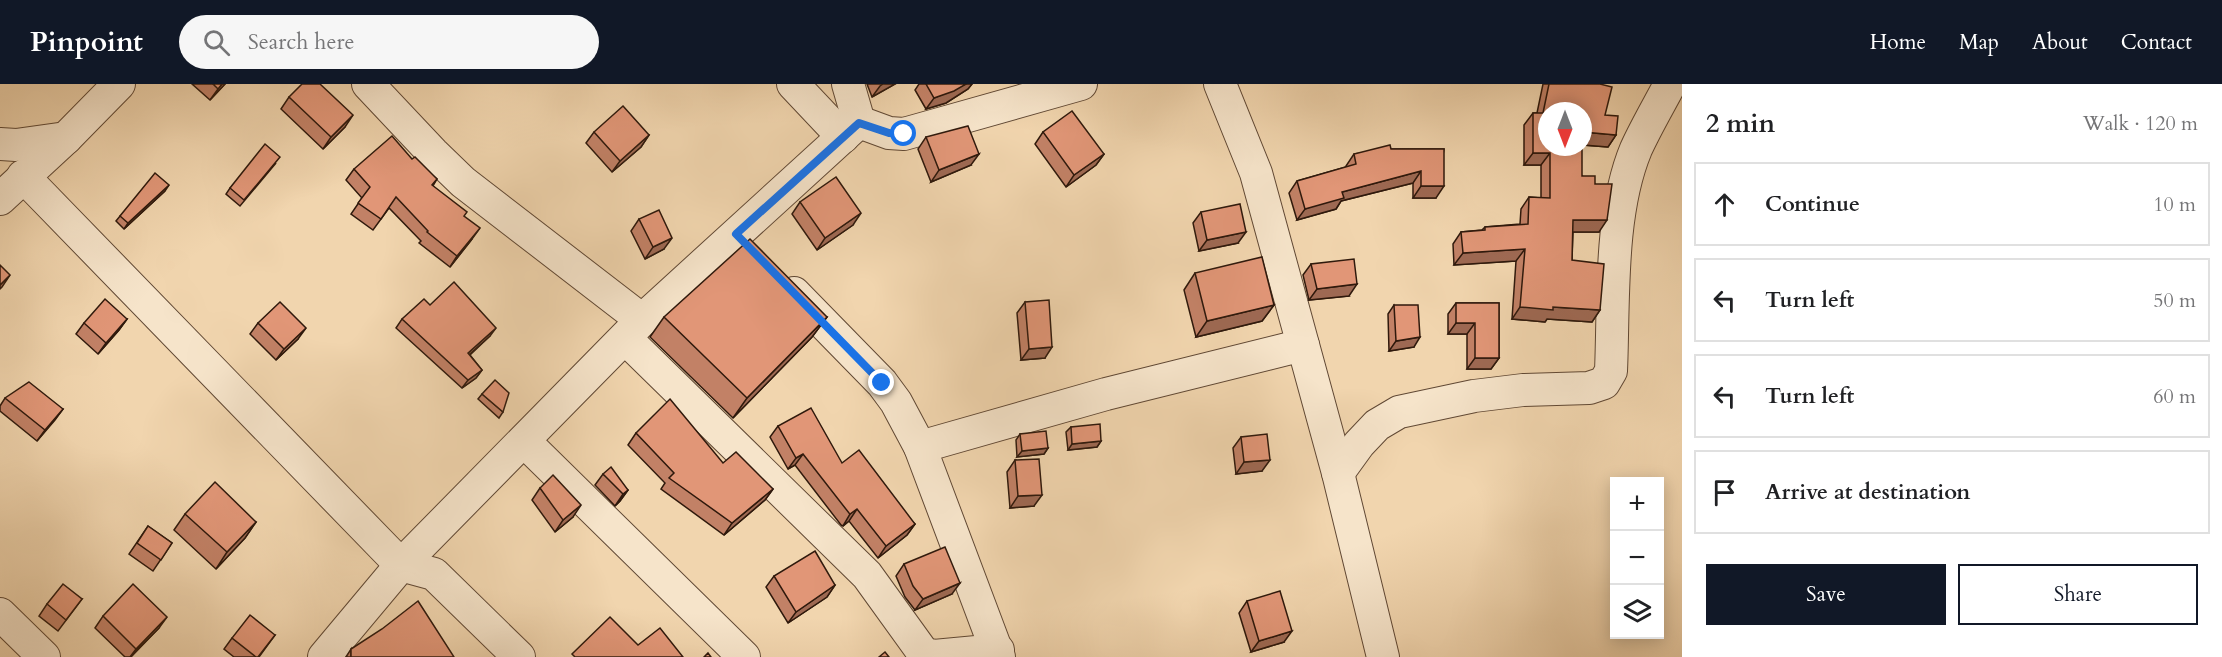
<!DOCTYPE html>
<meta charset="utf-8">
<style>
body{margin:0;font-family:Cardo,serif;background:#f6f6f6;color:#202124}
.controls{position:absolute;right:18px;bottom:18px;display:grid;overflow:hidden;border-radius:0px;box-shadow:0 3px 15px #0003}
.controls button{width:54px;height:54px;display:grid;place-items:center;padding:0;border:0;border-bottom:2px solid #e0e0e0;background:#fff;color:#202124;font:30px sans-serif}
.compass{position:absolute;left:1538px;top:18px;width:54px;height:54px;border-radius:50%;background:#fff;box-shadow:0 3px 15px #0003;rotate:180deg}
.stop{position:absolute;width:18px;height:18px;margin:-14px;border:4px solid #1a73e8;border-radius:50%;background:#fff}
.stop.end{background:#1a73e8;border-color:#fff;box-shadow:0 2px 6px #0008}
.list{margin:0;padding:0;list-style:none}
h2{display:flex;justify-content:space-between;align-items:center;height:78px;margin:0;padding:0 24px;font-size:26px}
h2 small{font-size:20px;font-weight:400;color:#757577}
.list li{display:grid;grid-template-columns:39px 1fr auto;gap:18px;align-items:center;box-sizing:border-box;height:84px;margin:0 12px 12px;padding:0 12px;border:2px solid #e0e0e0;border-radius:0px}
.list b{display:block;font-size:22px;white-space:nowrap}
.list em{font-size:20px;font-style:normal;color:#757577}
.actions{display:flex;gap:12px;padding:18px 24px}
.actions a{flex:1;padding:14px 0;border:2px solid #111827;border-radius:0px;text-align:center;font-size:21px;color:#111827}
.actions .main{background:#111827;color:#fff}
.icon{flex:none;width:33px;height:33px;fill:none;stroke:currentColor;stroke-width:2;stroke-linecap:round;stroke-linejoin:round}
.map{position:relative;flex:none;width:1682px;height:573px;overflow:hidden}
header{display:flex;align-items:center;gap:36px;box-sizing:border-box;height:84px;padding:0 30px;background:#111827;color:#fff}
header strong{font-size:28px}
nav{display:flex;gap:33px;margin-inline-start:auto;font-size:21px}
.search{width:420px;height:54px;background:#f6f6f6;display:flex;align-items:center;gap:15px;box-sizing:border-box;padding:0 21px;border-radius:33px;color:#757577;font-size:22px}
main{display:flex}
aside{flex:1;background:#fff}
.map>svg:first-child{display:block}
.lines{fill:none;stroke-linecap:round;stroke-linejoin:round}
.minor-casing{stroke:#604834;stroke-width:34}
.minor{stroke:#f6e4ca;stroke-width:32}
.wall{fill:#c28166;stroke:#2f190c;stroke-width:1.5}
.shaded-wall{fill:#9e6953;stroke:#2f190c;stroke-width:1.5}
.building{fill:#e19677;stroke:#2f190c;stroke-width:1.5}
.route{stroke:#1a73e8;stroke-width:8}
</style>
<header>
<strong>Pinpoint</strong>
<div class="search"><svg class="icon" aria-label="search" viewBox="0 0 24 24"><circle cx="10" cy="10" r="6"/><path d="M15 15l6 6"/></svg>Search here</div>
<nav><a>Home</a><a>Map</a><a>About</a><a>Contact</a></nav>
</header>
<main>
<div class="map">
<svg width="1682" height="573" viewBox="0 0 1682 573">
<rect width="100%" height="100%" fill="#f1d5ae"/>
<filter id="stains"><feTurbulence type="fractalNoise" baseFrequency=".00333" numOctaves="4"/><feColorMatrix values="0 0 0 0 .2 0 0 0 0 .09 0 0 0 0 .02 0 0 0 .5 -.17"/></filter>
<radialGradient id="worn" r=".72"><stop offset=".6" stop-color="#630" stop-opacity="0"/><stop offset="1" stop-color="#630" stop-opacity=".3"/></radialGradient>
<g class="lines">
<defs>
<g id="minor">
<path d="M368 0 433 69 463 98 642 236"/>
<path d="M793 0 843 53"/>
<path d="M848 0 859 38"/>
<path d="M1220 0 1256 89 1338 389 1383 573"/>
<path d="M859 38 889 49 904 50 1081 0"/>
<path d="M0 60 16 61 66 54"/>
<path d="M23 92 401 481 434 490 519 573"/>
<path d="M0 115 66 54 119 0"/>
<path d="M794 209 882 299 896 318 920 363 999 573"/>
<path d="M626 255 867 491 924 570 934 572 998 566"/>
<path d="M524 357 744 573"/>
<path d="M920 363 1106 310 1303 261"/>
<path d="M1338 389 1359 360 1377 341 1399 328 1474 312 1523 306 1589 304 1604 299 1611 287C1614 218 1609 130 1636 65 1646 43 1659 21 1670 0"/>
<path d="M0 530 44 573"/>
<path d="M324 573 401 481 642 236 859 38"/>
</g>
</defs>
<!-- minor casing -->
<use href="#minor" class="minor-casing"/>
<!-- minor -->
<use href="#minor" class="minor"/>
</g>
<!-- wall -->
<g class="wall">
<path d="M192 0H225L210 16Z"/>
<path d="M867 0H895L872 13Z"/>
<path d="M919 0H972L968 5 946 19 926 25 915 6Z"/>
<path d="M1543 0H1600L1605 31 1616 51 1608 63 1583 61V27H1547L1582 92 1595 100 1599 148H1573L1572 176 1600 226 1592 238 1547 235 1545 238 1512 235 1516 177 1454 181 1453 160 1461 148 1482 146 1485 143 1520 140 1521 125 1529 113 1541 114V81H1524V41L1533 29H1537Z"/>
<path d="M289 13 345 43 323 65 281 25Z"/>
<path d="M594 48 649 51 641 63 612 88 586 59Z"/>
<path d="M1043 48 1104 70 1096 81 1066 103 1035 60Z"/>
<path d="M926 53 971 81 931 98 918 65Z"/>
<path d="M1391 65H1444L1436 114H1413V99L1341 117 1336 125 1297 136 1289 109 1297 97 1346 83V82L1354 70Z"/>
<path d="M412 75 437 95 433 102 464 132 472 155 450 183 419 159 421 157 389 124 373 146 351 130 362 114 346 96 354 85Z"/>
<path d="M276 79 240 122 226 110 230 104Z"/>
<path d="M165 107 124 145 116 137 120 132Z"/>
<path d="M800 118 853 141 817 166 792 130Z"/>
<path d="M1201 128 1238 159 1199 167 1193 139Z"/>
<path d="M639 135 664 165 645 175 631 147Z"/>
<path d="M1311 180 1349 212 1309 216 1303 191Z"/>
<path d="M1195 189 1274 221 1262 237 1196 253 1184 206Z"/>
<path d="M1025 218 1045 274 1021 276 1017 229Z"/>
<path d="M1456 219H1499V274L1491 285H1467V250H1448V230Z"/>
<path d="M430 221 490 252 470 271 482 286 476 294 462 304 396 244 402 235Z"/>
<path d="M1394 221 1414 263 1389 267 1388 230Z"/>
<path d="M664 233H827L812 253 733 334 650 253Z"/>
<path d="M127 235 119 246 98 270 76 250 84 239Z"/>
<path d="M258 239 298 255 276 276 250 250Z"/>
<path d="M482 310 503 328 499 334 478 315Z"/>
<path d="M5 314 63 325 37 357 0 327V322Z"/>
<path d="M778 342 842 379 915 440 907 451 878 474 849 437 843 442 841 441 795 381 788 385 770 353Z"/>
<path d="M1071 343 1101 357 1097 363 1068 366 1066 348Z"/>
<path d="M636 349 723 379 773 405 765 416 724 451 661 405 665 399 628 361Z"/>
<path d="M1020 350 1048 364 1044 370 1017 373 1016 356Z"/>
<path d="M1241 353 1262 387 1236 390 1233 364Z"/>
<path d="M1015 376 1034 422 1010 424 1007 388Z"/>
<path d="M603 390 628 406 620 417 615 422 595 401Z"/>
<path d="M540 404 573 433 555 448 532 416Z"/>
<path d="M185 430 256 438 245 454 216 485 174 446Z"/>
<path d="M148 442 172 459 153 487 129 470Z"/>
<path d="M904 480 952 510 915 526 905 513 896 492Z"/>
<path d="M774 492 835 501 827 513 788 539 766 503Z"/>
<path d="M82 515 58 547 39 532 47 520Z"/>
<path d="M1247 517 1284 558 1251 568 1239 529Z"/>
<path d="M103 532 159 544 131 573H125L95 544Z"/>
<path d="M275 551 259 573H234L224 565 232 554Z"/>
<path d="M351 565V573H346Z"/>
</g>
<!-- shaded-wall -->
<g class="shaded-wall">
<path d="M222 0H225L210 16 218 5Z"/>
<path d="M883 0H895L872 13 880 2Z"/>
<path d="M966 0H972L968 5 946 19 926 25 934 14Z"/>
<path d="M353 31 345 43 323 65 331 53Z"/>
<path d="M1583 48 1616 51 1608 63 1583 61Z"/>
<path d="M649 51 641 63 612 88 620 77Z"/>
<path d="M1533 69H1550L1541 81H1524Z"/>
<path d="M979 70 971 81 931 98 939 86Z"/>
<path d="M1104 70 1096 81 1066 103 1074 91Z"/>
<path d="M1421 87 1413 99 1341 117 1336 125 1297 136 1305 125 1342 108Z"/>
<path d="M169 101 165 107 124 145 128 139Z"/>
<path d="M1421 102H1444L1436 114H1413Z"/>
<path d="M861 129 853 141 817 166 825 154Z"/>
<path d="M1573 136H1607L1599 148H1565Z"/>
<path d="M480 144 472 155 450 183 457 172Z"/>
<path d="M1246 148 1238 159 1199 167 1207 156Z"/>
<path d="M672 154 664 165 645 175 653 163Z"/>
<path d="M1525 165 1516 177 1454 181 1463 169Z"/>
<path d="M10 191 2 203 0 205V201Z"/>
<path d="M1357 200 1349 212 1309 216 1317 205Z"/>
<path d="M1274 221 1262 237 1196 253 1207 237Z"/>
<path d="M1520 223H1553L1600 226 1592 238 1547 235 1545 238 1512 235Z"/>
<path d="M827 233 812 253 733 334 747 314Z"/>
<path d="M127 235 119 246 98 270 106 259Z"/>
<path d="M1456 239H1475L1467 250H1448Z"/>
<path d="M306 244 298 255 276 276 284 265Z"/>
<path d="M496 244 490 252 462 277 468 269Z"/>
<path d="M1420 253 1414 263 1389 267 1396 257Z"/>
<path d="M1052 263 1045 274 1021 276 1029 265Z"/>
<path d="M1475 274H1499L1491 285H1467Z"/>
<path d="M482 286 476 294 462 304 468 296Z"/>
<path d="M63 325 55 336 37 357 45 346Z"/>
<path d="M1101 357 1097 363 1068 366 1072 360Z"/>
<path d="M1048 364 1044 370 1017 373 1022 367Z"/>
<path d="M803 370 795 381 788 385 796 374Z"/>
<path d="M1270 376 1262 387 1236 390 1244 378Z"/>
<path d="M773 405 765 416 724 451 732 439Z"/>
<path d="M628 406 620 417 615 422 623 410Z"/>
<path d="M1042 411 1034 422 1010 424 1018 412Z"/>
<path d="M581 421 573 433 555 448 563 436Z"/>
<path d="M857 425 849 437 843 442 850 430Z"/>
<path d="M256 438 245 454 216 485 227 468Z"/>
<path d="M915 440 907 451 878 474 886 462Z"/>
<path d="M960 499 952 510 915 526 923 515Z"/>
<path d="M835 501 827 513 788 539 796 528Z"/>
<path d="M167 533 159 544 130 573 136 565Z"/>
<path d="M1292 547 1284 558 1251 568 1259 557Z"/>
</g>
<!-- building -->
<g class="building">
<path d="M213 0H222L218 5Z"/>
<path d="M302 0H320L353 31 331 53 289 13Z"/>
<path d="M926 0H966L954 7 934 14Z"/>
<path d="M1549 0H1600L1612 3 1605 31 1618 32 1616 51 1583 48V27H1547V63H1582V92H1595V100H1612L1607 136H1573L1572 176 1604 180 1600 226 1553 223V226L1520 223 1525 165 1463 169 1461 148 1485 146V143L1528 140 1529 113 1550 114V69H1533V29H1543Z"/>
<path d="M623 22 649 51 620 77 594 48Z"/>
<path d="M1072 27 1104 70 1074 91 1043 48Z"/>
<path d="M968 42 979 70 939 86 926 53Z"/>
<path d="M392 52 412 75 415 73 437 95 432 101 467 128 464 132 480 144 457 172 427 148 428 147 396 113 381 135 358 119 370 103 354 85Z"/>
<path d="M265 60 280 73 244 116 230 104Z"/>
<path d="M1390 61 1391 65H1444V102H1421V87L1342 108 1344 114 1305 125 1297 97 1356 80 1354 70Z"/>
<path d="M155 89 169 101 128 139 120 132Z"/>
<path d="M836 93 861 129 825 154 800 118Z"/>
<path d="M1240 120 1246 148 1207 156 1201 128Z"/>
<path d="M659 126 672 154 653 163 639 135Z"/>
<path d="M750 155 827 233 747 314 664 233Z"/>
<path d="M1262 173 1274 221 1207 237 1195 189Z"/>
<path d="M1354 175 1357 200 1317 205 1311 180Z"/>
<path d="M0 181 10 191 0 201Z"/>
<path d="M454 198 496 244 468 269 482 286 468 296 402 235 424 215 430 221Z"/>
<path d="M105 215 127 235 106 259 84 239Z"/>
<path d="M1049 216 1052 263 1029 265 1025 218Z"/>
<path d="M280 218 306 244 284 265 258 239Z"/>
<path d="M1456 219H1499V274H1475V239H1456Z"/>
<path d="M1394 221H1418L1420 253 1396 257Z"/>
<path d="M495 296 509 309 503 328 482 310Z"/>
<path d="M29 298 63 325 45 346 5 314Z"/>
<path d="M670 315 723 379 736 368 773 405 732 439 669 394 674 389 636 349Z"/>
<path d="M811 324 842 379 859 366 915 440 886 462 857 425 850 430 849 429 803 370 796 374 778 342Z"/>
<path d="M1100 340 1101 357 1072 360 1071 343Z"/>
<path d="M1046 347 1048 364 1022 367 1020 350Z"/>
<path d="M1267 350 1270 376 1244 378 1241 353Z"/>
<path d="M1039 375 1042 411 1018 412 1015 376Z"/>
<path d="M611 383 628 406 623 410 603 390Z"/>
<path d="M553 391 581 421 563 436 540 404Z"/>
<path d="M215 398 256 438 227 468 185 430Z"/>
<path d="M148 442 172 459 161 476 137 459Z"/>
<path d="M945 463 960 499 923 515 913 502 904 480Z"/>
<path d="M815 467 835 501 796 528 774 492Z"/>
<path d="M63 500 82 515 66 536 47 520Z"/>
<path d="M133 500 167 533 136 565 103 532Z"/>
<path d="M1280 507 1292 547 1259 557 1247 517Z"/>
<path d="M418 517 454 573H351V565L382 545Z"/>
<path d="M250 531 275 551 258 573H256L232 554Z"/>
<path d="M610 533 638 561 660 544 683 573H575L572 570Z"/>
<path d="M885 568 889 573H879Z"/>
<path d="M708 569 711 573H704Z"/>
</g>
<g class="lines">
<!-- route -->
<path class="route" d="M882 299 736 150 859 39 889 49 904 50"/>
</g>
<rect width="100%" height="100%" filter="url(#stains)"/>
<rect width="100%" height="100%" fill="url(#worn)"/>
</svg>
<div class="controls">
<button>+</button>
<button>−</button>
<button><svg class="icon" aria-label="layers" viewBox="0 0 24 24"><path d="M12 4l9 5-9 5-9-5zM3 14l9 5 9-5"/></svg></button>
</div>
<svg class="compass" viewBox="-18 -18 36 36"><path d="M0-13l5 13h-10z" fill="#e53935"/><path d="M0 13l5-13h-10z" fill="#757577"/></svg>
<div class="stop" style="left:904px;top:50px"></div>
<div class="stop end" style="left:882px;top:299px"></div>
</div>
<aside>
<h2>2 min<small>Walk · 120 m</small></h2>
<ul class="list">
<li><svg class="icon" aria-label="ahead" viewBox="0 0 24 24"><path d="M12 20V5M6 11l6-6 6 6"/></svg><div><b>Continue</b></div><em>10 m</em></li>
<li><svg class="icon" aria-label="left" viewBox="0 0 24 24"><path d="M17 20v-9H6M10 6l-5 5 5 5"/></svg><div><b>Turn left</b></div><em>50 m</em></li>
<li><svg class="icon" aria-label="left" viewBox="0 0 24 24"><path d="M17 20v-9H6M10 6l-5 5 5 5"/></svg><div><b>Turn left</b></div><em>60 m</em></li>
<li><svg class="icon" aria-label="arrive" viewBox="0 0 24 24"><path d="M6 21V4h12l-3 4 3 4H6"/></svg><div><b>Arrive at destination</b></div></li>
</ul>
<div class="actions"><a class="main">Save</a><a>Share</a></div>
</aside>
</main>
